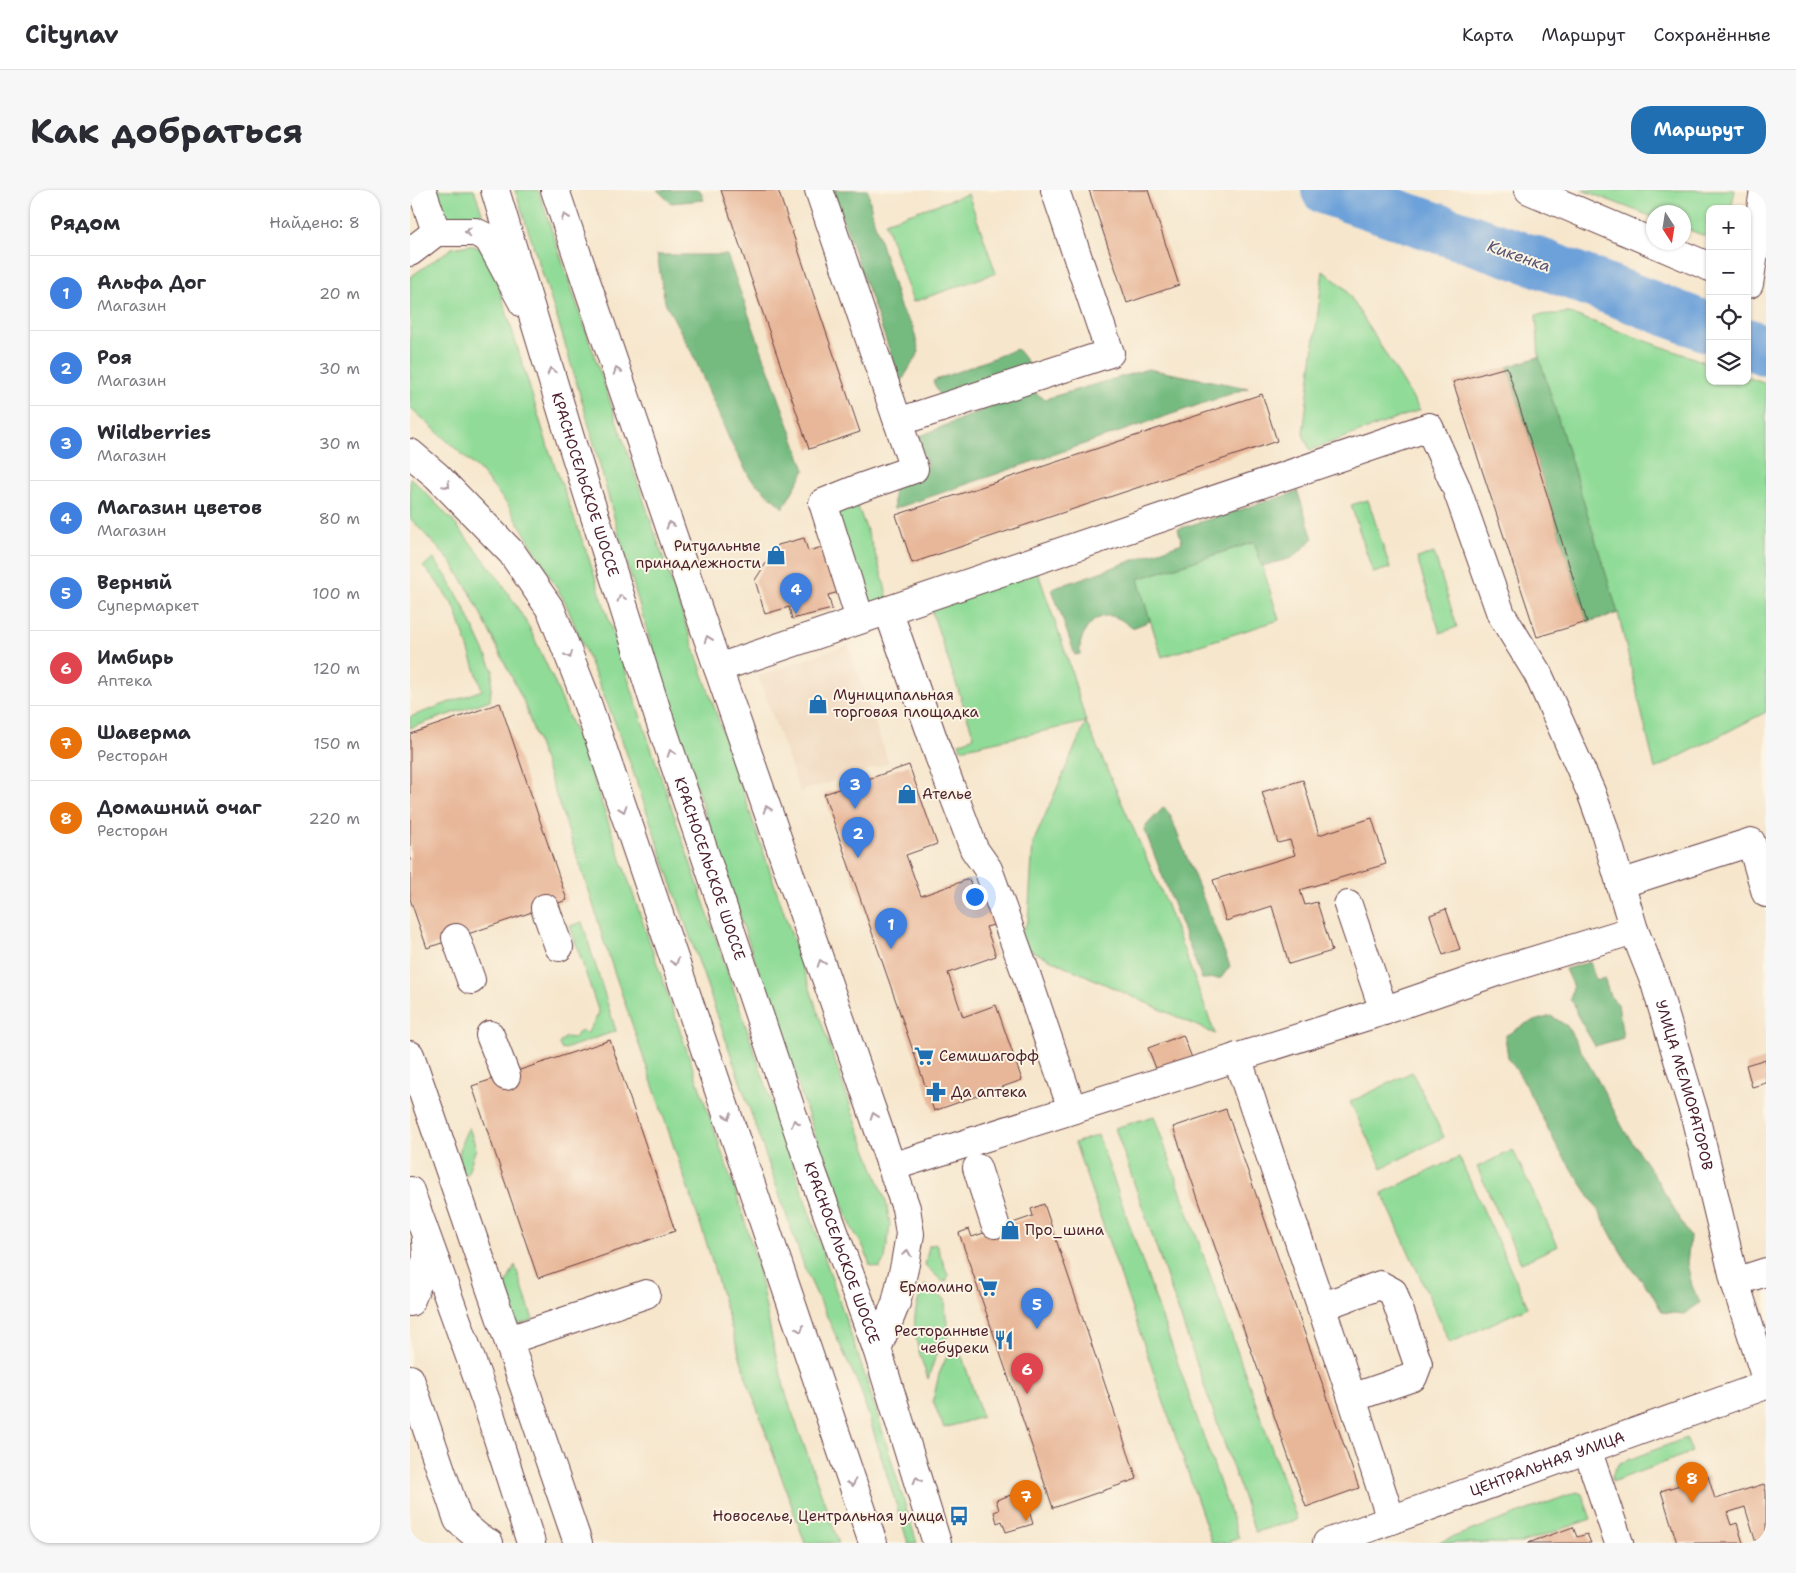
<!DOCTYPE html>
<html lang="ru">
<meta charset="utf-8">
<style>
body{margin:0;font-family:"Shantell Sans",sans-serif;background:#f7f7f7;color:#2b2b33}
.controls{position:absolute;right:15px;top:15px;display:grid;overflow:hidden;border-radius:10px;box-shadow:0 1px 4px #0004}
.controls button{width:45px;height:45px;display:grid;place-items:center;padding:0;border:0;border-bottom:1px solid #e1e1e2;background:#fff;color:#2b2b33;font:25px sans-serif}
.compass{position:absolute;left:1236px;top:15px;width:45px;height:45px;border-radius:50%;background:#fff;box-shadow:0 1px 4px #0004;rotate:168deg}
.you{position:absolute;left:564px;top:706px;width:18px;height:18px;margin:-12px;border:4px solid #fff;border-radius:50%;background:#1a73e8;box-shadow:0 0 0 8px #1a73e833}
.badge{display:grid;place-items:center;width:32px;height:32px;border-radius:50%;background:#1f6fb2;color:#fff;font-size:16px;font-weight:700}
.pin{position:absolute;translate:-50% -41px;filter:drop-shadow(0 1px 2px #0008)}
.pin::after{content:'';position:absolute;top:26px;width:18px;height:15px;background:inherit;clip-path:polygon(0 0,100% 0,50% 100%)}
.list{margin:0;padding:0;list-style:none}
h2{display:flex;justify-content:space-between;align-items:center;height:65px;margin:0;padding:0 20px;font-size:21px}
h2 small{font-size:16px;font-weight:400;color:#7c7c81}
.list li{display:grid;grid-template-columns:32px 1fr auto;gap:15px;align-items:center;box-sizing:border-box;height:75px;padding:0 20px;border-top:1px solid #e1e1e2}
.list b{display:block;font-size:19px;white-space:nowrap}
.list p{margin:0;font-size:16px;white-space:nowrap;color:#7c7c81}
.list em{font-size:16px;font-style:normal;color:#7c7c81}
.icon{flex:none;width:28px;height:28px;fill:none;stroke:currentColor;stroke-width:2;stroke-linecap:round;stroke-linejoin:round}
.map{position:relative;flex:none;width:1356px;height:1353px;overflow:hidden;border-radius:20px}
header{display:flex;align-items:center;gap:30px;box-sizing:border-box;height:70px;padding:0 25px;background:#fff;border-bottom:1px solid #e1e1e2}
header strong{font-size:24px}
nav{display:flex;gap:28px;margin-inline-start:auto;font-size:18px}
.intro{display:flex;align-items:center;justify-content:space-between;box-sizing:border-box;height:120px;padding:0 30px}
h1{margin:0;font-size:35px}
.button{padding:12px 22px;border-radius:20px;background:#1f6fb2;color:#fff;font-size:18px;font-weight:700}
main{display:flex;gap:30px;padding:0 30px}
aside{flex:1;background:#fff;border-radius:20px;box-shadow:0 1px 4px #0004}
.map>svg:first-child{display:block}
.built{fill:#efd6bb}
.green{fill:#90db97;stroke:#6d7d61}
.forest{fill:#74bb80;stroke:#5f6d56}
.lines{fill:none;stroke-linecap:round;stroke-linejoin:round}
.river{stroke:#6da1d9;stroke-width:50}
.building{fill:#e8b799}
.minor-casing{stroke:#643d43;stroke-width:30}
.major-casing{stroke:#643d43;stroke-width:30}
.minor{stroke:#fff;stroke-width:28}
.major{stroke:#fff;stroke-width:28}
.oneway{stroke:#ae9aa0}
.labels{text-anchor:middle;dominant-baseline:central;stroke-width:4;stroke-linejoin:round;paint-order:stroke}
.street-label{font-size:15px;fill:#4a1f2b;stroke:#fcf5e5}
.poi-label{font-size:15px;fill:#4a1f2b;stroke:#fcf5e5;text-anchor:start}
.water-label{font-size:16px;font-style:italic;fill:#585371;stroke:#fcf5e5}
</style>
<header>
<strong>Citynav</strong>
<nav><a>Карта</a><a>Маршрут</a><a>Сохранённые</a></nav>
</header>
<div class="intro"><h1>Как добраться</h1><a class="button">Маршрут</a></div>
<main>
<aside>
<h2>Рядом<small>Найдено: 8</small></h2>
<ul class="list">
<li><span class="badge" style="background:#3f7fe0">1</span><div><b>Альфа Дог</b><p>Магазин</p></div><em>20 m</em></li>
<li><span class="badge" style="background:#3f7fe0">2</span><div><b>Роя</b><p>Магазин</p></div><em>30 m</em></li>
<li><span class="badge" style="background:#3f7fe0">3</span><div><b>Wildberries</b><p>Магазин</p></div><em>30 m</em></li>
<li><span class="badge" style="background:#3f7fe0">4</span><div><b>Магазин цветов</b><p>Магазин</p></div><em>80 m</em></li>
<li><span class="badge" style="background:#3f7fe0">5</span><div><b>Верный</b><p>Супермаркет</p></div><em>100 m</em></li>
<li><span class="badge" style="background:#e0444e">6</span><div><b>Имбирь</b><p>Аптека</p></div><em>120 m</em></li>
<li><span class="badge" style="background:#e8710a">7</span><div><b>Шаверма</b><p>Ресторан</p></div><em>150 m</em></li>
<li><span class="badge" style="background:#e8710a">8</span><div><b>Домашний очаг</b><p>Ресторан</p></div><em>220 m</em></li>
</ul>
</aside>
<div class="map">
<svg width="1356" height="1353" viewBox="0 0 1356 1353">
<rect width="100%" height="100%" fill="#fcf5e5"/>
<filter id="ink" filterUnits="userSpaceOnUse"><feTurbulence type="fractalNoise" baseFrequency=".02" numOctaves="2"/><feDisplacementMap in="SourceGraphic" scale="10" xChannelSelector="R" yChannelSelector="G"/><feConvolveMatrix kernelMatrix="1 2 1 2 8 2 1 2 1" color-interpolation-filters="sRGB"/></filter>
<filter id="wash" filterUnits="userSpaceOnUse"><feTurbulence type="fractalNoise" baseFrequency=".0096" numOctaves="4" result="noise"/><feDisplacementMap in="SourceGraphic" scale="20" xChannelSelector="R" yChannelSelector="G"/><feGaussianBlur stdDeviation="1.12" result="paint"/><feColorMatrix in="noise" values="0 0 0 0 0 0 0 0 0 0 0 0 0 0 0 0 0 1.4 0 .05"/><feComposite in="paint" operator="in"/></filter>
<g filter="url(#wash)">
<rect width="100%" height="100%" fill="#f6e6cc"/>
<!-- built -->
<path class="built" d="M438 455 479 573 390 602 348 486Z"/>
<!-- green -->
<g class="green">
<path d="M25 0H64L75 31 35 30Z"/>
<path d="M105 0H128L411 831 446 932 476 1011 480 1035 475 1069 469 1078 460 1075 454 1058 443 1040 415 974 306 657 247 475 210 349 177 228 149 134Z"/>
<path d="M1172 0H1325L1321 19H1300V48L1274 38V22H1244L1243 27Z"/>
<path d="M558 4 586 83 503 112 475 32Z"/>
<path d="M60 55 73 59 82 75 138 257 178 366 234 537 458 1195 507 1353H498L450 1198 395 1079 211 547 155 412 98 315 70 281 0 217V87L42 58Z"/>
<path d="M913 81 935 98 1010 220 900 260 893 244Z"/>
<path d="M1159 123 1300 174V191H1337V187L1356 194V522L1245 579 1208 423 1177 432 1097 177 1129 167 1126 125Z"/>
<path d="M0 287 42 330 84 382 104 412 119 437 144 491 180 579 329 1012 346 1069 364 1158 377 1208 429 1353H395L336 1187 295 1048 194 752 181 707 113 510 61 404 41 372 0 328Z"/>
<path d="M444 307C457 340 470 374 478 409L464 413 455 409 420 317Z"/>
<path d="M958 310 980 378 963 383 941 315Z"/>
<path d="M845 352 869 430 752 467 727 389Z"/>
<path d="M1024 363 1047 437 1030 443 1007 368Z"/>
<path d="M23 368 37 387 52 413 83 480 80 510 0 538V527L72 500 45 418 24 388 13 377Z"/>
<path d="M624 371 659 473 676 532 755 710 805 844 604 753 618 731 623 653 676 532 551 559 549 553 564 547 517 407Z"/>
<path d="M172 732 206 841 152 860 149 854 155 847 164 848 171 840 177 844 189 823 160 736Z"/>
<path d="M1002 882 1034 947 972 978 940 912Z"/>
<path d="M744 926 887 1330 845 1342 705 938Z"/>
<path d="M59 937 66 958 57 985 52 987C47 968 49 954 59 937Z"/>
<path d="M688 945 829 1348 816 1353H802L665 953Z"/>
<path d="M1103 960 1148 1056 1111 1073 1067 977Z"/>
<path d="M1049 967 1118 1117 1040 1153 972 1003Z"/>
<path d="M526 1054 538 1085 537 1090 533 1092 515 1075 519 1056Z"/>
<path d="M105 1075 123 1130 103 1136 94 1099Z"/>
<path d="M515 1094 526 1104 535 1109 536 1127 540 1142 525 1168 518 1189C511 1168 501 1144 506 1120 507 1112 512 1102 515 1094Z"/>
<path d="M543 1153 553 1169 572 1227 534 1238 523 1211 529 1184Z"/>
<path d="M1276 1248 1282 1262 1202 1292C1201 1285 1205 1278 1210 1273Z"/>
<path d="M1167 1302 1172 1304 1181 1329 1111 1353H1027Z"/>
</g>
<!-- forest -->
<g class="forest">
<path d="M247 0H290L294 10 261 13Z"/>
<path d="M422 0H458L462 24 491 120 503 137 509 162 491 192Z"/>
<path d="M247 65H317L395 280 373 318 340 288 321 253 285 169 255 112Z"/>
<path d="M607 159 621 177 531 209 523 191Z"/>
<path d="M1129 167 1208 423 1177 432 1097 177Z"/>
<path d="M738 179 838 198 484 319 483 295 518 278 508 247 620 200 635 209Z"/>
<path d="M887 300 903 349 882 368 852 376 844 352 728 389 740 431 722 438C716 433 710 428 702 426 682 423 668 446 670 464L665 465 642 399 772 353 768 339 887 302Z"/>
<path d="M754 617 760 625 820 776 811 788 792 789 734 638Z"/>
<path d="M1180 772 1186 791 1194 788 1200 806 1208 814 1213 848 1185 856 1167 825 1164 814 1160 810 1163 797 1155 779Z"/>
<path d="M1141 826 1157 836 1191 896 1214 940 1244 985 1280 1047 1277 1073 1282 1096 1290 1113 1274 1124 1252 1122 1241 1102 1219 1075 1205 1052 1186 1016 1149 960 1111 887 1098 867 1095 846 1117 833Z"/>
</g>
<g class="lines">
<!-- river -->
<g class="river">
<path d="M916 0 1125 71 1300 138"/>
<path d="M1337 153 1356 161"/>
</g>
</g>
<g id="blocks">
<!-- building -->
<g class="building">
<path d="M311 0H368L450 242 399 259Z"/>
<path d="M679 0H738L769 95 717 113Z"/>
<path d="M1097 177 1177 432 1127 447 1043 192Z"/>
<path d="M852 204 867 251 502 373 486 325Z"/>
<path d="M394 348 398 361 420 355 433 401 418 405 422 419 382 429 379 417 355 424 345 390 368 355Z"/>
<path d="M90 513 157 710 17 758 0 709V544Z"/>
<path d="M499 575 527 654 496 665 511 706 559 689 568 715 576 712 584 735 576 737 586 766 538 783 553 827 586 815 612 890 524 921 414 604Z"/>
<path d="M893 590 909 645 962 628 976 674 890 700 895 715 907 712 922 761 879 774 862 716 816 731 803 690 885 665 880 650 868 653 852 602Z"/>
<path d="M1036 719 1050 759 1033 765 1020 725Z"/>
<path d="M773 845 782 868 747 881 738 858Z"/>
<path d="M200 850 265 1041 128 1088 62 896Z"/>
<path d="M1356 869V893L1342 897 1336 875Z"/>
<path d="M816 919 949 1298 896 1317 763 937Z"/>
<path d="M634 1014 727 1289 643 1318 549 1043 559 1039 562 1047 623 1026 621 1019Z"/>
<path d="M1298 1286 1305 1309 1354 1294 1356 1302V1353H1346L1335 1317 1317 1323 1321 1335 1327 1333 1333 1353H1267L1251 1301Z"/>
<path d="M613 1301 623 1334 596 1342 592 1331 587 1333 584 1322 589 1320 586 1310Z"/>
<path d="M1163 1337 1167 1347 1177 1344 1181 1353H1118Z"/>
</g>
</g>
</g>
<g filter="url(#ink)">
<use href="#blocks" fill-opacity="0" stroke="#643d43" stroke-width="1"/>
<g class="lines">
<defs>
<g id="minor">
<path d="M12 0 26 42H65L78 48 113 113"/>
<path d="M145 0 308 478 496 1018 500 1044 495 1074 486 1113 467 1159"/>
<path d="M409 0 504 279 450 298 413 313 450 429"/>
<path d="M1119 0 1300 77"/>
<path d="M0 62 26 42"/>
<path d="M1339 94 1354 0"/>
<path d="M488 232 700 163 645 0"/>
<path d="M478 420 529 566 564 659 578 679 615 781 662 919"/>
<path id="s1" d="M308 478 1019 237 1046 297 1091 424 1128 484 1181 602 1193 635 1224 740 1245 793 1285 926 1325 1092 1356 1189"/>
<path d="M1210 694 1341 652 1356 703"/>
<path d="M938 715 974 821"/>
<path d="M135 718 149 757"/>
<path d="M46 748 61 790"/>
<path d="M80 845 96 886"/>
<path d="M0 865 168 1353"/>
<path d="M827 867 942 1208 981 1330"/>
<path d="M480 972 485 974 494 973 545 957 964 824 1086 782 1224 740"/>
<path d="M567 978 585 1034"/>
<path d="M0 1001 76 1211 121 1353"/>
<path d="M1325 1092 1356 1082"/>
<path d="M0 1112 17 1069 16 1049"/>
<path d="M911 1117 970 1095 983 1102 1008 1174 1003 1187 942 1208"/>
<path d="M99 1150 236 1104"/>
<path d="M0 1189 48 1330 69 1348 79 1353"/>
<path d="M1177 1259 1209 1353"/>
<path id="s2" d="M917 1353 1356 1195"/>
</g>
<g id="major">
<path id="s3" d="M85 0 161 251 250 531 401 979 467 1159 527 1353"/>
<path d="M0 263 27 286 102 363 141 420 173 501 463 1353"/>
</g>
</defs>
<!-- minor casing -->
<use href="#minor" class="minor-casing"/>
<!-- major casing -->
<use href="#major" class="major-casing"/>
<!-- minor -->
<use href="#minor" class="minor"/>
<!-- major -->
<use href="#major" class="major"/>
</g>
<!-- one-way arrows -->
<defs><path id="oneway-chevron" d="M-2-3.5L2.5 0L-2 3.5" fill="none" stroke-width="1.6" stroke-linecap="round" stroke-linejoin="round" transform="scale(1.25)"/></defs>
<g class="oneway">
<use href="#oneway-chevron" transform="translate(155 27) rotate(-109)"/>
<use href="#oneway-chevron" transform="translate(58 42) rotate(-177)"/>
<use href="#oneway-chevron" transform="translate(141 181) rotate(-106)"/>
<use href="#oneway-chevron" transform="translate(207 181) rotate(-109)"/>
<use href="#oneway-chevron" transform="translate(37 295) rotate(46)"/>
<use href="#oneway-chevron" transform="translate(260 335) rotate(-109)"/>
<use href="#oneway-chevron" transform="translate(211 408) rotate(-108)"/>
<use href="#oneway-chevron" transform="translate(298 449) rotate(-109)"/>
<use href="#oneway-chevron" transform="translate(159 465) rotate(68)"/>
<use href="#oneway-chevron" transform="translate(261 563) rotate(-109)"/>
<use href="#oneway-chevron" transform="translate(213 619) rotate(71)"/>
<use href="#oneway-chevron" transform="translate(357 619) rotate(-109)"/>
<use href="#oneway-chevron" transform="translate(265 772) rotate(71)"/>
<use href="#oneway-chevron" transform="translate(411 773) rotate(-109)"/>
<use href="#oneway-chevron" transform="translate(318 926) rotate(71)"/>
<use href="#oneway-chevron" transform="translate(464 926) rotate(-109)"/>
<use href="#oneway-chevron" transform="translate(385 933) rotate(-109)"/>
<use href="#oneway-chevron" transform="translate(497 1063) rotate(-81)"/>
<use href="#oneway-chevron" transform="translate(390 1139) rotate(71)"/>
<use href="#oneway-chevron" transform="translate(507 1290) rotate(-107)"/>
<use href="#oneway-chevron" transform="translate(442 1293) rotate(71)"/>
</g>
</g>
<!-- icons -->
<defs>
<symbol id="shop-bare" viewBox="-9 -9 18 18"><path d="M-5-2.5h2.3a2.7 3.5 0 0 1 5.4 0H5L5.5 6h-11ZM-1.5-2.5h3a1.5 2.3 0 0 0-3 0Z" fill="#1f6fb2" stroke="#fcf5e5" stroke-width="2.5" paint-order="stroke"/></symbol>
<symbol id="supermarket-bare" viewBox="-9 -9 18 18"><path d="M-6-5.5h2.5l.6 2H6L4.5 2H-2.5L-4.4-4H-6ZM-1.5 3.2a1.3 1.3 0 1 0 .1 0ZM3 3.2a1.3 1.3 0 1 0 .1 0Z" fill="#1f6fb2" stroke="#fcf5e5" stroke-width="2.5" paint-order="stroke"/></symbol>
<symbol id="pharmacy-bare" viewBox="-9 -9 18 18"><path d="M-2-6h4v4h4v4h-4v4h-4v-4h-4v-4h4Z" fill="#1f6fb2" stroke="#fcf5e5" stroke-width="2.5" paint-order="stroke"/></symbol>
<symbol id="restaurant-bare" viewBox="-9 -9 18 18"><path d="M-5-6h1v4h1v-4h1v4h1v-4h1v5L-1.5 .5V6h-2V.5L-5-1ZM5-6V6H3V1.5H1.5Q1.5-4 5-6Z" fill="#1f6fb2" stroke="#fcf5e5" stroke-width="2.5" paint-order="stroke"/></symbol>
<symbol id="bus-bare" viewBox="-9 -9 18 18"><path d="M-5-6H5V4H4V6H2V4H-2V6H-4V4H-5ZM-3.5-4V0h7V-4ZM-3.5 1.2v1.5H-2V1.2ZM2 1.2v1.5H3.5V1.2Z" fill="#1f6fb2" stroke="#fcf5e5" stroke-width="2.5" paint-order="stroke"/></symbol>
</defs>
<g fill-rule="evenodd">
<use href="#shop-bare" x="352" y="351" width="28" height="28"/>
<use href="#shop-bare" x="394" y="500" width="28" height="28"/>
<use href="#shop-bare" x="483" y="590" width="28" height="28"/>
<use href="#supermarket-bare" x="500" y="852" width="28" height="28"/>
<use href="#pharmacy-bare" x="512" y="888" width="28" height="28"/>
<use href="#shop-bare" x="586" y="1026" width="28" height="28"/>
<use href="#supermarket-bare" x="564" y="1083" width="28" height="28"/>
<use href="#restaurant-bare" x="580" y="1136" width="28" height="28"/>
<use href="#bus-bare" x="535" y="1312" width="28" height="28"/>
</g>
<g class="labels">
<!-- street labels -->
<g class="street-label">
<text stroke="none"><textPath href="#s3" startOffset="308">КРАСНОСЕЛЬСКОЕ ШОССЕ</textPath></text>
<text stroke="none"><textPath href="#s3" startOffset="712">КРАСНОСЕЛЬСКОЕ ШОССЕ</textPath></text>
<text stroke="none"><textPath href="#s1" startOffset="1459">УЛИЦА МЕЛИОРАТОРОВ</textPath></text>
<text stroke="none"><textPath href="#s3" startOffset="1118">КРАСНОСЕЛЬСКОЕ ШОССЕ</textPath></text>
<text stroke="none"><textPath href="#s2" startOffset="234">ЦЕНТРАЛЬНАЯ УЛИЦА</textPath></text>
</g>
<!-- poi labels -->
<g class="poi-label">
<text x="351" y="356" text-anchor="end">Ритуальные<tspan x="351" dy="17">принадлежности</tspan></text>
<text x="423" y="505">Муниципальная<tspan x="423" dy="17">торговая площадка</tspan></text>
<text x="512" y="604">Ателье</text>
<text x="529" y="866">Семишагофф</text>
<text x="541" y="902">Да аптека</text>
<text x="615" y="1040">Про_шина</text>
<text x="563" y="1097" text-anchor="end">Ермолино</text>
<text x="579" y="1141" text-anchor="end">Ресторанные<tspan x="579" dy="17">чебуреки</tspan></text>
<text x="534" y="1326" text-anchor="end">Новоселье, Центральная улица</text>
</g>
<!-- water labels -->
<g class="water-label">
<text transform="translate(1109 66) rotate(19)">Кикенка</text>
</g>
</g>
</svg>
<div class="controls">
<button>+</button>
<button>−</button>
<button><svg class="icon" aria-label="locate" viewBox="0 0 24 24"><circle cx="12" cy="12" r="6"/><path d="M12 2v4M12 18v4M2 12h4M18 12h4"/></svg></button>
<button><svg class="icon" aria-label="layers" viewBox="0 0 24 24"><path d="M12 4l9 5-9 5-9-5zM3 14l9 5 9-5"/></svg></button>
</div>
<svg class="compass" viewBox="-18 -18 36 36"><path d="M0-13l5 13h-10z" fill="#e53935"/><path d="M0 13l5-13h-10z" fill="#7c7c81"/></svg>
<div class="you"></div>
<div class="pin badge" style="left:481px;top:759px;background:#3f7fe0">1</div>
<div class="pin badge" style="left:448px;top:668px;background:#3f7fe0">2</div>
<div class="pin badge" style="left:445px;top:619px;background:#3f7fe0">3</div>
<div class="pin badge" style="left:386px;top:424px;background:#3f7fe0">4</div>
<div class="pin badge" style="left:627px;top:1139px;background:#3f7fe0">5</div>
<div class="pin badge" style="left:617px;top:1204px;background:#e0444e">6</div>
<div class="pin badge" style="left:616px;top:1331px;background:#e8710a">7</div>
<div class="pin badge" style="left:1282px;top:1313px;background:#e8710a">8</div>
</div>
</main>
